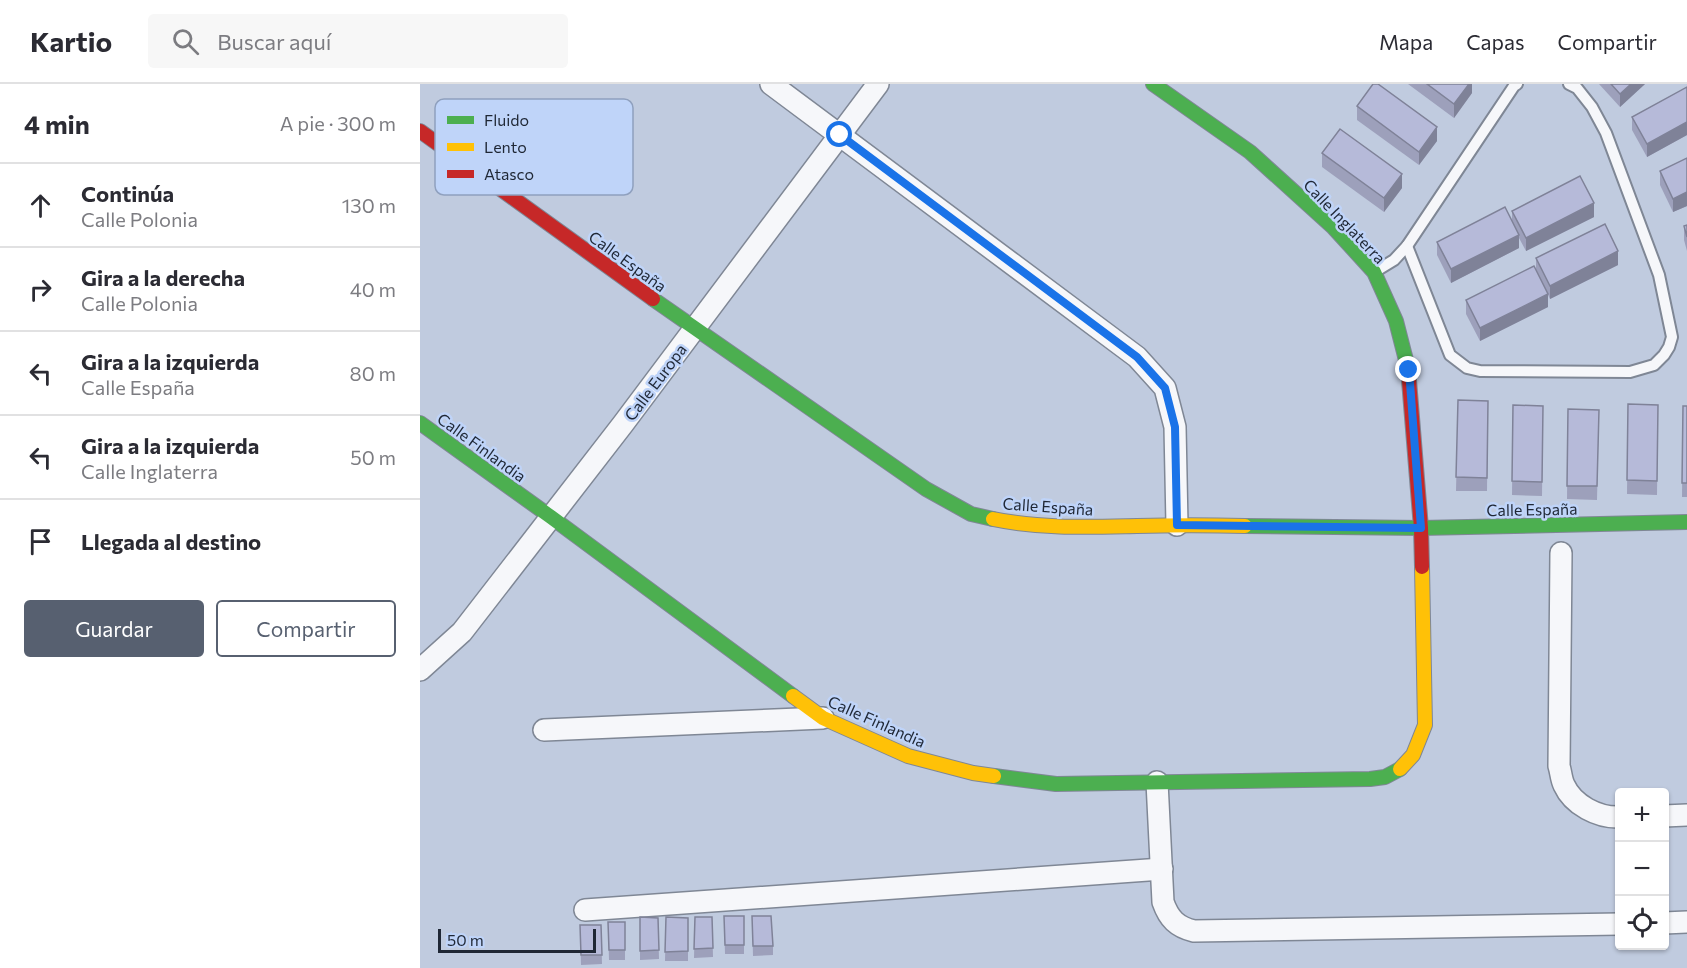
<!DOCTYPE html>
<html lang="es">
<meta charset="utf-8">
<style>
body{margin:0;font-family:Commissioner,sans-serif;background:#f7f7f7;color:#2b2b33}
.controls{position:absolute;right:18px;bottom:18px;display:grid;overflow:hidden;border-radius:6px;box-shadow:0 2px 4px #0004}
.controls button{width:54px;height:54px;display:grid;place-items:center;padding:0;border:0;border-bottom:2px solid #e1e1e2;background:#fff;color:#2b2b33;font:30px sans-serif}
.scale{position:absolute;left:18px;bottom:15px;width:158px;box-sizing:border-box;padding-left:6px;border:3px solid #1f2735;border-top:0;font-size:16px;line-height:21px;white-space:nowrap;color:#1f2735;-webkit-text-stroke:4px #bfd4f9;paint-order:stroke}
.stop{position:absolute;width:18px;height:18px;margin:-14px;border:4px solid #1a73e8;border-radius:50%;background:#fff}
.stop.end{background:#1a73e8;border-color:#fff;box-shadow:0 2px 6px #0008}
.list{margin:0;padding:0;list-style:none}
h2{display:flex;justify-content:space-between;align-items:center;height:78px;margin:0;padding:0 24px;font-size:26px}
h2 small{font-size:20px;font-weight:400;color:#7c7c81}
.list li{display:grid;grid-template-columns:39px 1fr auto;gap:18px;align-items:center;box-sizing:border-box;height:84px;padding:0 24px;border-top:2px solid #e1e1e2}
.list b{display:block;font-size:22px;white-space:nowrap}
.list p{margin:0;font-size:20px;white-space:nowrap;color:#7c7c81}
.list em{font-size:20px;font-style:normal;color:#7c7c81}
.actions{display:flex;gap:12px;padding:18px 24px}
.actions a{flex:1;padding:14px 0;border:2px solid #576070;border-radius:6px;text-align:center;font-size:21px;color:#576070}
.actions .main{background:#576070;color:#fff}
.icon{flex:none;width:33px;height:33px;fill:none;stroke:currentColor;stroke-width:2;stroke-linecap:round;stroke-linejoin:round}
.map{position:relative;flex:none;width:1267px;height:884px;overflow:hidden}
header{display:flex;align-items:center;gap:36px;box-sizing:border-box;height:84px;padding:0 30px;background:#fff;border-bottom:2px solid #e1e1e2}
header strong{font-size:28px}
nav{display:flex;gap:33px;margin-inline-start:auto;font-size:21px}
.search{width:420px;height:54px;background:#f7f7f7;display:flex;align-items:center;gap:15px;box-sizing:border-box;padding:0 21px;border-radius:6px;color:#7c7c81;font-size:22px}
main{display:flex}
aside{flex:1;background:#fff}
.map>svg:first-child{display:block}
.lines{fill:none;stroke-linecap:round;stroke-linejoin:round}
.lane-casing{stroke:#7f8795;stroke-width:14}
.street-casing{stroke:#7f8795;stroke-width:24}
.fast-casing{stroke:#7f8795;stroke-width:16}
.slow-casing{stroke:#7f8795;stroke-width:16}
.jam-casing{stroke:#7f8795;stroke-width:16}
.lane{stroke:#f6f7fa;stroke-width:10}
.street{stroke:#f6f7fa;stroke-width:21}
.fast{stroke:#4caf50;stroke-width:14}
.slow{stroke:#ffc107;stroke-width:14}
.jam{stroke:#c62828;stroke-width:14}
.wall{fill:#9da0bb}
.shaded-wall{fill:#7f8298}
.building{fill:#b6bad9;stroke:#7f8298;stroke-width:1.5}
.route{stroke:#1a73e8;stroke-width:8}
.labels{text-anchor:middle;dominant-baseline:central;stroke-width:5;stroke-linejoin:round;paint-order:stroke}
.street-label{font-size:16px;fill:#1f2735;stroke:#bfd4f9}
.key{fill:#bfd4f9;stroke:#8fa0be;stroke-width:1.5}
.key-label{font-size:16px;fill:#1f2735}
</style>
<header>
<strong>Kartio</strong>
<div class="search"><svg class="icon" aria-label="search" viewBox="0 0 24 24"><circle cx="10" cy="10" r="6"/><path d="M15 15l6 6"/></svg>Buscar aquí</div>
<nav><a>Mapa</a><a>Capas</a><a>Compartir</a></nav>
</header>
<main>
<aside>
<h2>4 min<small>A pie · 300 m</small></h2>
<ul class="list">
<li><svg class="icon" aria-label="ahead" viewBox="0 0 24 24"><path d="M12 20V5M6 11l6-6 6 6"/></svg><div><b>Continúa</b><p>Calle Polonia</p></div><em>130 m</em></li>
<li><svg class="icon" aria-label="right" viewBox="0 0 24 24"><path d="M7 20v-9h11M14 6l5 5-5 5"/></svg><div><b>Gira a la derecha</b><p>Calle Polonia</p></div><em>40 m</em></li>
<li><svg class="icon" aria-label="left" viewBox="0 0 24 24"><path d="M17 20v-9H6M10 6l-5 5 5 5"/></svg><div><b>Gira a la izquierda</b><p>Calle España</p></div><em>80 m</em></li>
<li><svg class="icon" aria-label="left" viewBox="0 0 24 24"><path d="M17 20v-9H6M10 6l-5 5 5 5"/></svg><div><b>Gira a la izquierda</b><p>Calle Inglaterra</p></div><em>50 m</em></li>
<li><svg class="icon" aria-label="arrive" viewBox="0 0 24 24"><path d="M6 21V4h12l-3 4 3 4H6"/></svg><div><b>Llegada al destino</b></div></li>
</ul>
<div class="actions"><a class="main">Guardar</a><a>Compartir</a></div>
</aside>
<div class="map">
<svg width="1267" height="884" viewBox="0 0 1267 884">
<rect width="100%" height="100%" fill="#c0cbdf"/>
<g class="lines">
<defs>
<g id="lane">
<path d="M987 162 1030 271 1047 284 1060 287 1210 288 1234 281 1244 271 1249 263 1252 253 1239 191 1186 49 1172 23 1157 4 1149 0"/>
<path d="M956 187 974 176 987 162 1094 2 1097 0"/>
</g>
<g id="street">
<path d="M351 0 717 273 745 304 755 343 757 441"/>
<path d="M1141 469 1139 682C1141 688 1141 695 1144 701 1153 721 1178 734 1200 733"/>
<path d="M0 586 42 548 203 340 458 0"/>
<path d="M124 646 403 634"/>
<path d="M737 698 743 818C749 835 757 843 774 847L1200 840"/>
<path d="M1244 732 1267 731"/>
<path d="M165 826 742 785"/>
<path d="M1244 839 1267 838"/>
</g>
<g id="fast">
<path d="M733 0 830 68 913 143 954 188 976 237 988 284"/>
<path d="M233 215 506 405 551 430 573 435"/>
<path d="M0 339 131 433 373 612"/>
<path d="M825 442 1001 444 1267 438"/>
<path d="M574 692 636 700 950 695 965 693 980 685"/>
</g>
<g id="slow">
<path d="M573 435C621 445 669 443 717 442 753 441 789 441 825 442"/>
<path d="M373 612 403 634 488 672 553 689 574 692"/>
<path d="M980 685 993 671 1005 641 1002 483"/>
</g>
<g id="jam">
<path d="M0 47 233 215"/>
<path d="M988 284 1001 444 1002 483"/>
</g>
</defs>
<!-- lane casing -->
<use href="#lane" class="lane-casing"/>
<!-- street casing -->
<use href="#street" class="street-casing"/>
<!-- fast casing -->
<use href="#fast" class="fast-casing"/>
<!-- slow casing -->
<use href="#slow" class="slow-casing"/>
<!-- jam casing -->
<use href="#jam" class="jam-casing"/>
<!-- lane -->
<use href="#lane" class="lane"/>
<!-- street -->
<use href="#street" class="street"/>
<!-- fast -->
<use href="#fast" class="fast"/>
<!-- slow -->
<use href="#slow" class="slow"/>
<!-- jam -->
<use href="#jam" class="jam"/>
</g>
<!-- wall -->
<g class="wall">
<path d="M988 0H1052V9L1034 34Z"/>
<path d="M1179 0H1225L1200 23Z"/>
<path d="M1267 3V51L1227 73 1212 46V33Z"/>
<path d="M937 22 1017 57 999 81 937 36Z"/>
<path d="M902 69 982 104 964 128 902 83Z"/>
<path d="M1267 74V122L1253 128 1240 101V87Z"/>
<path d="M1092 127 1174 133 1106 167 1099 154V164L1031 199 1017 171V158L1092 137Z"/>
<path d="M1267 141V167L1264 156V142Z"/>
<path d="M1116 174 1198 181 1130 215 1128 211V223L1060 257 1046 230V216L1116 186Z"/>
<path d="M1038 316 1068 317 1067 407H1036Z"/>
<path d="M1208 320 1238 321 1237 411 1207 410Z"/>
<path d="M1093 321 1123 322 1122 412 1092 411Z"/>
<path d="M1263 322H1267V413H1262Z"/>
<path d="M1148 325 1179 326 1177 416 1147 415Z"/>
<path d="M304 832H324V870H305Z"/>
<path d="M332 832 353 862V871L333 872Z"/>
<path d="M220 833 238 834 239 875 220 876Z"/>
<path d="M246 833 268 834V877H245Z"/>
<path d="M275 833H292L293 873 274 874Z"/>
<path d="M188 838H205V876H189Z"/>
<path d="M160 841H181L182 880 161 881Z"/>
</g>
<!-- shaded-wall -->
<g class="shaded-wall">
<path d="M1049 0H1052V9L1034 34V20Z"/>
<path d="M1211 0H1225L1200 23V10Z"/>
<path d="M1267 38V51L1227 73V60Z"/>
<path d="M1017 43V57L999 81V68Z"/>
<path d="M982 90V104L964 128V114Z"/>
<path d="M1267 108V122L1253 128V115Z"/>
<path d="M1174 119V133L1106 167V154Z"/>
<path d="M1099 151V164L1031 199V185Z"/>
<path d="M1198 167V181L1130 215V202Z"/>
<path d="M1128 210V223L1060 257V244Z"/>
</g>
<!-- building -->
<g class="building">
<path d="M953 0H958L1017 43 999 68 937 22Z"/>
<path d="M1007 0H1049L1034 20Z"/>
<path d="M1191 0H1211L1200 10Z"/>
<path d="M1267 3V38L1227 60 1212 33Z"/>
<path d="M920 45 982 90 964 114 902 69Z"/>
<path d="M1267 74V108L1253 115 1240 87Z"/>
<path d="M1160 92 1174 119 1106 154 1092 127Z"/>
<path d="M1085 123 1099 151 1031 185 1017 158Z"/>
<path d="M1185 140 1198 167 1130 202 1116 174Z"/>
<path d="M1267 141V153L1264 142Z"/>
<path d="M1114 182 1128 210 1060 244 1046 216Z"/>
<path d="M1038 316 1068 317 1067 394 1036 393Z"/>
<path d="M1208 320 1238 321 1237 397 1207 396Z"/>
<path d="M1093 321 1123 322 1122 398 1092 397Z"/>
<path d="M1263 322H1267V399H1262Z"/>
<path d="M1148 325 1179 326 1177 402H1147Z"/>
<path d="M304 832H324V861H305Z"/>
<path d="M332 832H351L353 862H333Z"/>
<path d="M220 833 238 834 239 866 220 867Z"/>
<path d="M246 833 268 834V867L245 868Z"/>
<path d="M275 833H292L293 864 274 865Z"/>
<path d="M188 838H205V866H189Z"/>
<path d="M160 841H181L182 871H161Z"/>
</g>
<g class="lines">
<!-- route -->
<path class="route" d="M420 51 717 273 745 304 755 343 757 441 1001 444 989 286"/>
</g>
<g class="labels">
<!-- street labels -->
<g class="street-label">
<text transform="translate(925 137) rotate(46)">Calle Inglaterra</text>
<text transform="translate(208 177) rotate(36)">Calle España</text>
<text transform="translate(235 298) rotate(-53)">Calle Europa</text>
<text transform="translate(62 363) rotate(36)">Calle Finlandia</text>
<text transform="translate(628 422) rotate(4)">Calle España</text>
<text transform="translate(1112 425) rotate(-1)">Calle España</text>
<text transform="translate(457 637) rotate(24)">Calle Finlandia</text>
</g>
</g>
<!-- legend -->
<rect x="15" y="15" width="198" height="96" rx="9" class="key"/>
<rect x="27" y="32" width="27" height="8" fill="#4caf50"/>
<rect x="27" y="59" width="27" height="8" fill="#ffc107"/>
<rect x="27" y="86" width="27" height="8" fill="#c62828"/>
<g class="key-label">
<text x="64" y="42">Fluido</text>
<text x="64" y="69">Lento</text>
<text x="64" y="96">Atasco</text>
</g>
</svg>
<div class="controls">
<button>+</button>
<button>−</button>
<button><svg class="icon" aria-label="locate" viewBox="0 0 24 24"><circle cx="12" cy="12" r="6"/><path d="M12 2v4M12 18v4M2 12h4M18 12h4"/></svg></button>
</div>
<div class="scale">50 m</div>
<div class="stop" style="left:420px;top:51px"></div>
<div class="stop end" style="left:989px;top:286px"></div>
</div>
</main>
